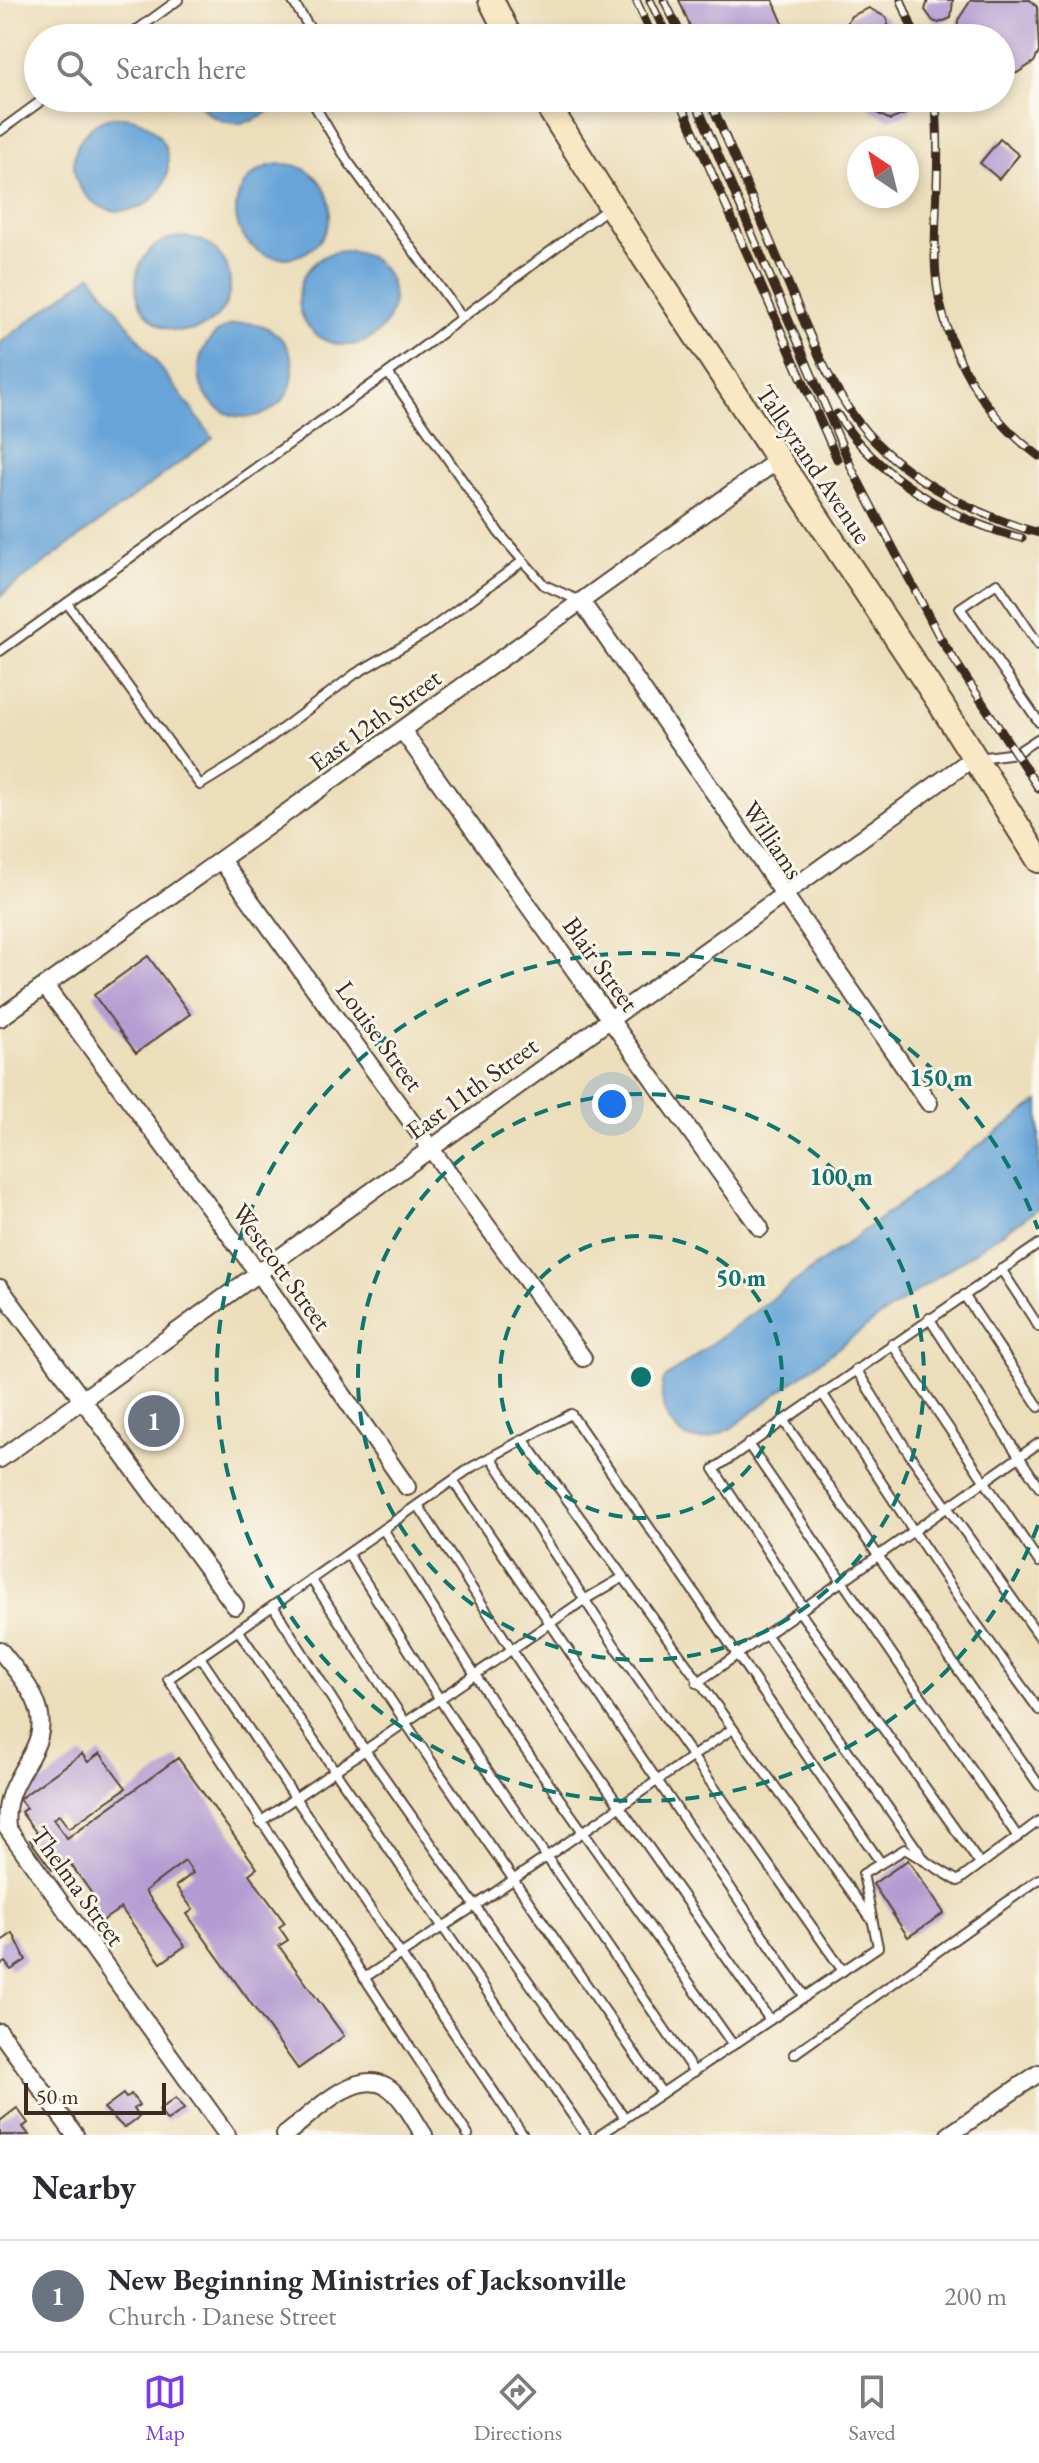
<!DOCTYPE html>
<meta charset="utf-8">
<style>
body{margin:0;font-family:"EB Garamond",serif;background:#f7f7f7;color:#2b2b33}
.compass{position:absolute;left:847px;top:136px;width:72px;height:72px;border-radius:50%;background:#fff;box-shadow:0 4px 12px #0003;rotate:325deg}
.scale{position:absolute;left:24px;bottom:20px;width:142px;box-sizing:border-box;padding-left:8px;border:4px solid #3b2a1e;border-top:0;font-size:22px;line-height:28px;white-space:nowrap;color:#3b2a1e;-webkit-text-stroke:6px #fbf7ec;paint-order:stroke}
.you{position:absolute;left:612px;top:1104px;width:28px;height:28px;margin:-20px;border:6px solid #fff;border-radius:50%;background:#1a73e8;box-shadow:0 0 0 12px #1a73e833}
.badge{display:grid;place-items:center;width:52px;height:52px;border-radius:50%;background:#7c3aed;color:#fff;font-size:26px;font-weight:700}
.pin{position:absolute;translate:-50% -50%;border:4px solid #fff;box-shadow:0 2px 8px #0006}
.list{margin:0;padding:0;list-style:none}
h2{display:flex;justify-content:space-between;align-items:center;height:104px;margin:0;padding:0 32px;font-size:34px}
h2 small{font-size:26px;font-weight:400;color:#7c7c81}
.list li{display:grid;grid-template-columns:52px 1fr auto;gap:24px;align-items:center;box-sizing:border-box;height:112px;padding:0 32px;border-top:2px solid #e1e1e2}
.list b{display:block;font-size:30px;white-space:nowrap}
.list p{margin:0;font-size:26px;white-space:nowrap;color:#7c7c81}
.list em{font-size:26px;font-style:normal;color:#7c7c81}
.icon{flex:none;width:44px;height:44px;fill:none;stroke:currentColor;stroke-width:2;stroke-linecap:round;stroke-linejoin:round}
.map{position:relative;flex:none;width:1039px;height:2135px;overflow:hidden}
.search{position:absolute;background:#fff;box-shadow:0 4px 12px #0003;left:24px;right:24px;top:24px;height:88px;display:flex;align-items:center;gap:20px;box-sizing:border-box;padding:0 28px;border-radius:44px;color:#7c7c81;font-size:30px}
.sheet{height:216px;background:#fff}
nav{display:flex;justify-content:space-around;align-items:center;box-sizing:border-box;height:112px;border-top:2px solid #e1e1e2;background:#fff;font-size:22px;color:#7c7c81}
nav a{display:grid;justify-items:center;gap:4px}
nav .on{color:#7c3aed}
.map>svg:first-child{display:block}
.water{fill:#67a4d8;stroke:#51677b;stroke-width:2}
.building{fill:#b39cd2}
.lines{fill:none;stroke-linecap:round;stroke-linejoin:round}
.lane-casing{stroke:#564536;stroke-width:12}
.street-casing{stroke:#564536;stroke-width:20}
.secondary-casing{stroke:#564536;stroke-width:28}
.lane{stroke:#fff;stroke-width:8}
.street{stroke:#fff;stroke-width:16}
.secondary{stroke:#fae7c3;stroke-width:24}
.rail-casing{stroke:#3b2a1e;stroke-width:9}
.rail{stroke:#fbf7ec;stroke-width:6;stroke-dasharray:18;stroke-linecap:butt}
.ring{fill:none;stroke:#0f766e;stroke-width:4;stroke-dasharray:14 10}
.labels{text-anchor:middle;dominant-baseline:central;stroke-width:6;stroke-linejoin:round;paint-order:stroke}
.street-label{font-size:26px;fill:#3b2a1e;stroke:#fbf7ec}
.centre{fill:#0f766e;stroke:#fbf7ec;stroke-width:4}
.ring-label{font-size:24px;text-anchor:middle;font-weight:bold;fill:#0f766e;stroke:#fbf7ec;stroke-width:6;stroke-linejoin:round;paint-order:stroke}
</style>
<div class="map">
<svg width="1039" height="2135" viewBox="0 0 1039 2135">
<rect width="100%" height="100%" fill="#fbf7ec"/>
<filter id="ink" filterUnits="userSpaceOnUse"><feTurbulence type="fractalNoise" baseFrequency=".0125" numOctaves="2"/><feDisplacementMap in="SourceGraphic" scale="16" xChannelSelector="R" yChannelSelector="G"/><feConvolveMatrix kernelMatrix="1 2 1 2 8 2 1 2 1" color-interpolation-filters="sRGB"/></filter>
<filter id="wash" filterUnits="userSpaceOnUse"><feTurbulence type="fractalNoise" baseFrequency=".006" numOctaves="4" result="noise"/><feDisplacementMap in="SourceGraphic" scale="32" xChannelSelector="R" yChannelSelector="G"/><feGaussianBlur stdDeviation="1.8" result="paint"/><feColorMatrix in="noise" values="0 0 0 0 0 0 0 0 0 0 0 0 0 0 0 0 0 1.4 0 .05"/><feComposite in="paint" operator="in"/></filter>
<g filter="url(#wash)">
<rect width="100%" height="100%" fill="#ecdebb"/>
<!-- water -->
<g class="water">
<path d="M196 98H279C262 131 213 132 196 98Z"/>
<circle cx="121" cy="164" r="47"/>
<circle cx="283" cy="211" r="47"/>
<circle cx="183" cy="284" r="47"/>
<circle cx="346" cy="298" r="47"/>
<path d="M91 275 213 438 0 596V343Z"/>
<circle cx="246" cy="370" r="47"/>
<path d="M1039 1101V1208L878 1318 730 1429C718 1434 706 1442 693 1439 669 1435 655 1397 665 1378Z"/>
</g>
<g id="blocks">
<!-- building -->
<g class="building">
<path d="M679 0H773L789 38H695Z"/>
<path d="M928 0H953L951 18 939 23 933 21 925 10Z"/>
<path d="M971 0H1030L1037 7 1039 52 1034 62 1017 73 1001 76V38H957L958 20Z"/>
<path d="M869 8 887 18 890 38H847L846 25 851 16Z"/>
<path d="M866 98H916L910 112 890 120 871 110Z"/>
<path d="M1000 139 1019 155 999 179 980 163Z"/>
<path d="M148 956 190 1014 136 1053 94 995Z"/>
<path d="M100 1753 126 1788 69 1828 59 1815 53 1819 67 1838 178 1758 257 1868 249 1874 285 1923 279 1927 288 1940 279 1946 344 2036 298 2069 187 1914 193 1910 176 1886 193 1873 185 1861 145 1891 185 1946 161 1963 121 1908 99 1923 83 1900 92 1894 67 1859 52 1870 30 1840 38 1835 21 1812 26 1808 19 1799 82 1754 88 1762Z"/>
<path d="M908 1860 944 1913 908 1937 873 1884Z"/>
<path d="M13 1933 26 1960 11 1970 5 1962 0 1965V1942Z"/>
<path d="M123 2094 126 2098 131 2094 139 2105 134 2109 139 2117 124 2128 104 2108Z"/>
<path d="M176 2098 184 2109 167 2121 159 2110Z"/>
<path d="M17 2108 28 2123 23 2127 29 2135H0V2121Z"/>
</g>
</g>
</g>
<g filter="url(#ink)">
<use href="#blocks" fill-opacity="0" stroke="#564536" stroke-width="2"/>
<g class="lines">
<defs>
<g id="lane">
<path d="M292 0 316 38"/>
<path d="M126 38 178 0"/>
<path d="M310 98 347 160 461 316"/>
<path d="M0 131 45 98"/>
<path d="M388 373 499 533 544 585 580 601"/>
<path d="M67 603 200 785 239 761 355 674 424 634 523 561"/>
<path d="M1039 645 997 583 960 608 1039 722"/>
<path d="M0 651 388 373 607 209"/>
<path d="M978 758 1016 753 1039 738"/>
<path d="M1001 1269 1039 1327"/>
<path d="M964 1295 1039 1407"/>
<path d="M929 1318 1039 1487"/>
<path d="M892 1344 1039 1562"/>
<path d="M856 1369 910 1455 1039 1636"/>
<path d="M822 1393 961 1602 1039 1710"/>
<path d="M783 1420 1039 1785"/>
<path d="M524 1440 871 1919"/>
<path d="M748 1444 1018 1837"/>
<path d="M491 1457 617 1649 843 1971"/>
<path d="M453 1481 805 1997"/>
<path d="M418 1505 536 1687 770 2020"/>
<path d="M383 1529 500 1714 733 2045"/>
<path d="M348 1554 451 1717 694 2072"/>
<path d="M311 1579 431 1761 662 2093"/>
<path d="M273 1606 360 1743 625 2118"/>
<path d="M804 1608 714 1469 1039 1244"/>
<path d="M799 1611 980 1864"/>
<path d="M238 1630 586 2135"/>
<path d="M766 1634 924 1859"/>
<path d="M200 1657 523 2135"/>
<path d="M697 1683 1039 1443"/>
<path d="M260 1822 584 1600 622 1578"/>
<path d="M364 1978 475 1906 731 1730"/>
<path d="M794 2054 1039 1879"/>
<path d="M468 2135 168 1679 472 1467 571 1414 881 1863"/>
<path d="M600 2135 878 1947 863 1874 905 1849 958 1881 1039 1821"/>
</g>
<g id="street">
<path d="M581 601 929 1103"/>
<path d="M402 730 760 1228"/>
<path d="M221 860 583 1358"/>
<path d="M45 986 258 1273 407 1487"/>
<path d="M0 1018 778 460"/>
<path d="M0 1288 235 1606"/>
<path d="M0 1459 973 758"/>
<path d="M0 1650C12 1666 29 1684 36 1702 57 1752 0 1772 7 1828L227 2135"/>
<path d="M0 2032 75 2135"/>
<path d="M285 2135C309 2117 353 2068 386 2086 403 2096 413 2119 424 2135"/>
<path d="M949 2135 1039 2073"/>
</g>
<g id="secondary">
<path d="M491 0 510 38"/>
<path d="M543 98 630 236 940 703 1039 860"/>
</g>
</defs>
<!-- lane casing -->
<use href="#lane" class="lane-casing"/>
<!-- street casing -->
<use href="#street" class="street-casing"/>
<!-- secondary casing -->
<use href="#secondary" class="secondary-casing"/>
<!-- lane -->
<use href="#lane" class="lane"/>
<!-- street -->
<use href="#street" class="street"/>
<!-- secondary -->
<use href="#secondary" class="secondary"/>
<defs>
<g id="rail">
<path d="M636 0 653 38"/>
<path d="M650 0 668 38"/>
<path d="M664 0 683 38"/>
<path d="M901 0 916 38"/>
<path d="M679 98 837 459"/>
<path d="M694 98 852 469 940 638 1039 789"/>
<path d="M709 98C735 160 762 221 788 283 810 335 830 390 867 433 910 481 978 516 1039 533"/>
<path d="M935 98C941 150 935 204 935 257 936 334 977 411 1039 456"/>
<path d="M837 414C876 476 953 521 1022 538"/>
</g>
</defs>
<!-- rail casing -->
<use href="#rail" class="rail-casing"/>
<!-- rail -->
<use href="#rail" class="rail"/>
</g>
</g>
<!-- distance rings -->
<g class="ring">
<circle cx="641" cy="1377" r="141"/>
<circle cx="641" cy="1377" r="283"/>
<path d="M1038 1525A424 424 0 1 1 1038 1229"/>
</g>
<g class="labels">
<!-- street labels -->
<g class="street-label">
<text transform="translate(814 464) rotate(56)">Talleyrand Avenue</text>
<text transform="translate(375 720) rotate(-36)">East 12th Street</text>
<text transform="translate(773 840) rotate(56)">Williams</text>
<text transform="translate(601 964) rotate(54)">Blair Street</text>
<text transform="translate(380 1036) rotate(54)">Louise Street</text>
<text transform="translate(472 1088) rotate(-36)">East 11th Street</text>
<text transform="translate(282 1267) rotate(54)">Westcott Street</text>
<text transform="translate(78 1886) rotate(54)">Thelma Street</text>
</g>
</g>
<circle cx="641" cy="1377" r="12" class="centre"/>
<g class="ring-label">
<text x="941" y="1086">150 m</text>
<text x="841" y="1185">100 m</text>
<text x="741" y="1286">50 m</text>
</g>
</svg>
<svg class="compass" viewBox="-18 -18 36 36"><path d="M0-13l5 13h-10z" fill="#e53935"/><path d="M0 13l5-13h-10z" fill="#7c7c81"/></svg>
<div class="scale">50 m</div>
<div class="you"></div>
<div class="pin badge" style="left:154px;top:1421px;background:#6b7280">1</div>
<div class="search"><svg class="icon" aria-label="search" viewBox="0 0 24 24"><circle cx="10" cy="10" r="6"/><path d="M15 15l6 6"/></svg>Search here</div>
</div>
<section class="sheet">
<h2>Nearby<small></small></h2>
<ul class="list">
<li><span class="badge" style="background:#6b7280">1</span><div><b>New Beginning Ministries of Jacksonville</b><p>Church · Danese Street</p></div><em>200 m</em></li>
</ul>
</section>
<nav>
<a class="on"><svg class="icon" aria-label="map" viewBox="0 0 24 24"><path d="M3 6l6-2 6 2 6-2v14l-6 2-6-2-6 2zM9 4v14M15 6v14"/></svg>Map</a>
<a><svg class="icon" aria-label="directions" viewBox="0 0 24 24"><path d="M12 3l9 9-9 9-9-9zM9 14v-3h6M13 9l2 2-2 2"/></svg>Directions</a>
<a><svg class="icon" aria-label="saved" viewBox="0 0 24 24"><path d="M7 4h10v16l-5-4-5 4z"/></svg>Saved</a>
</nav>
